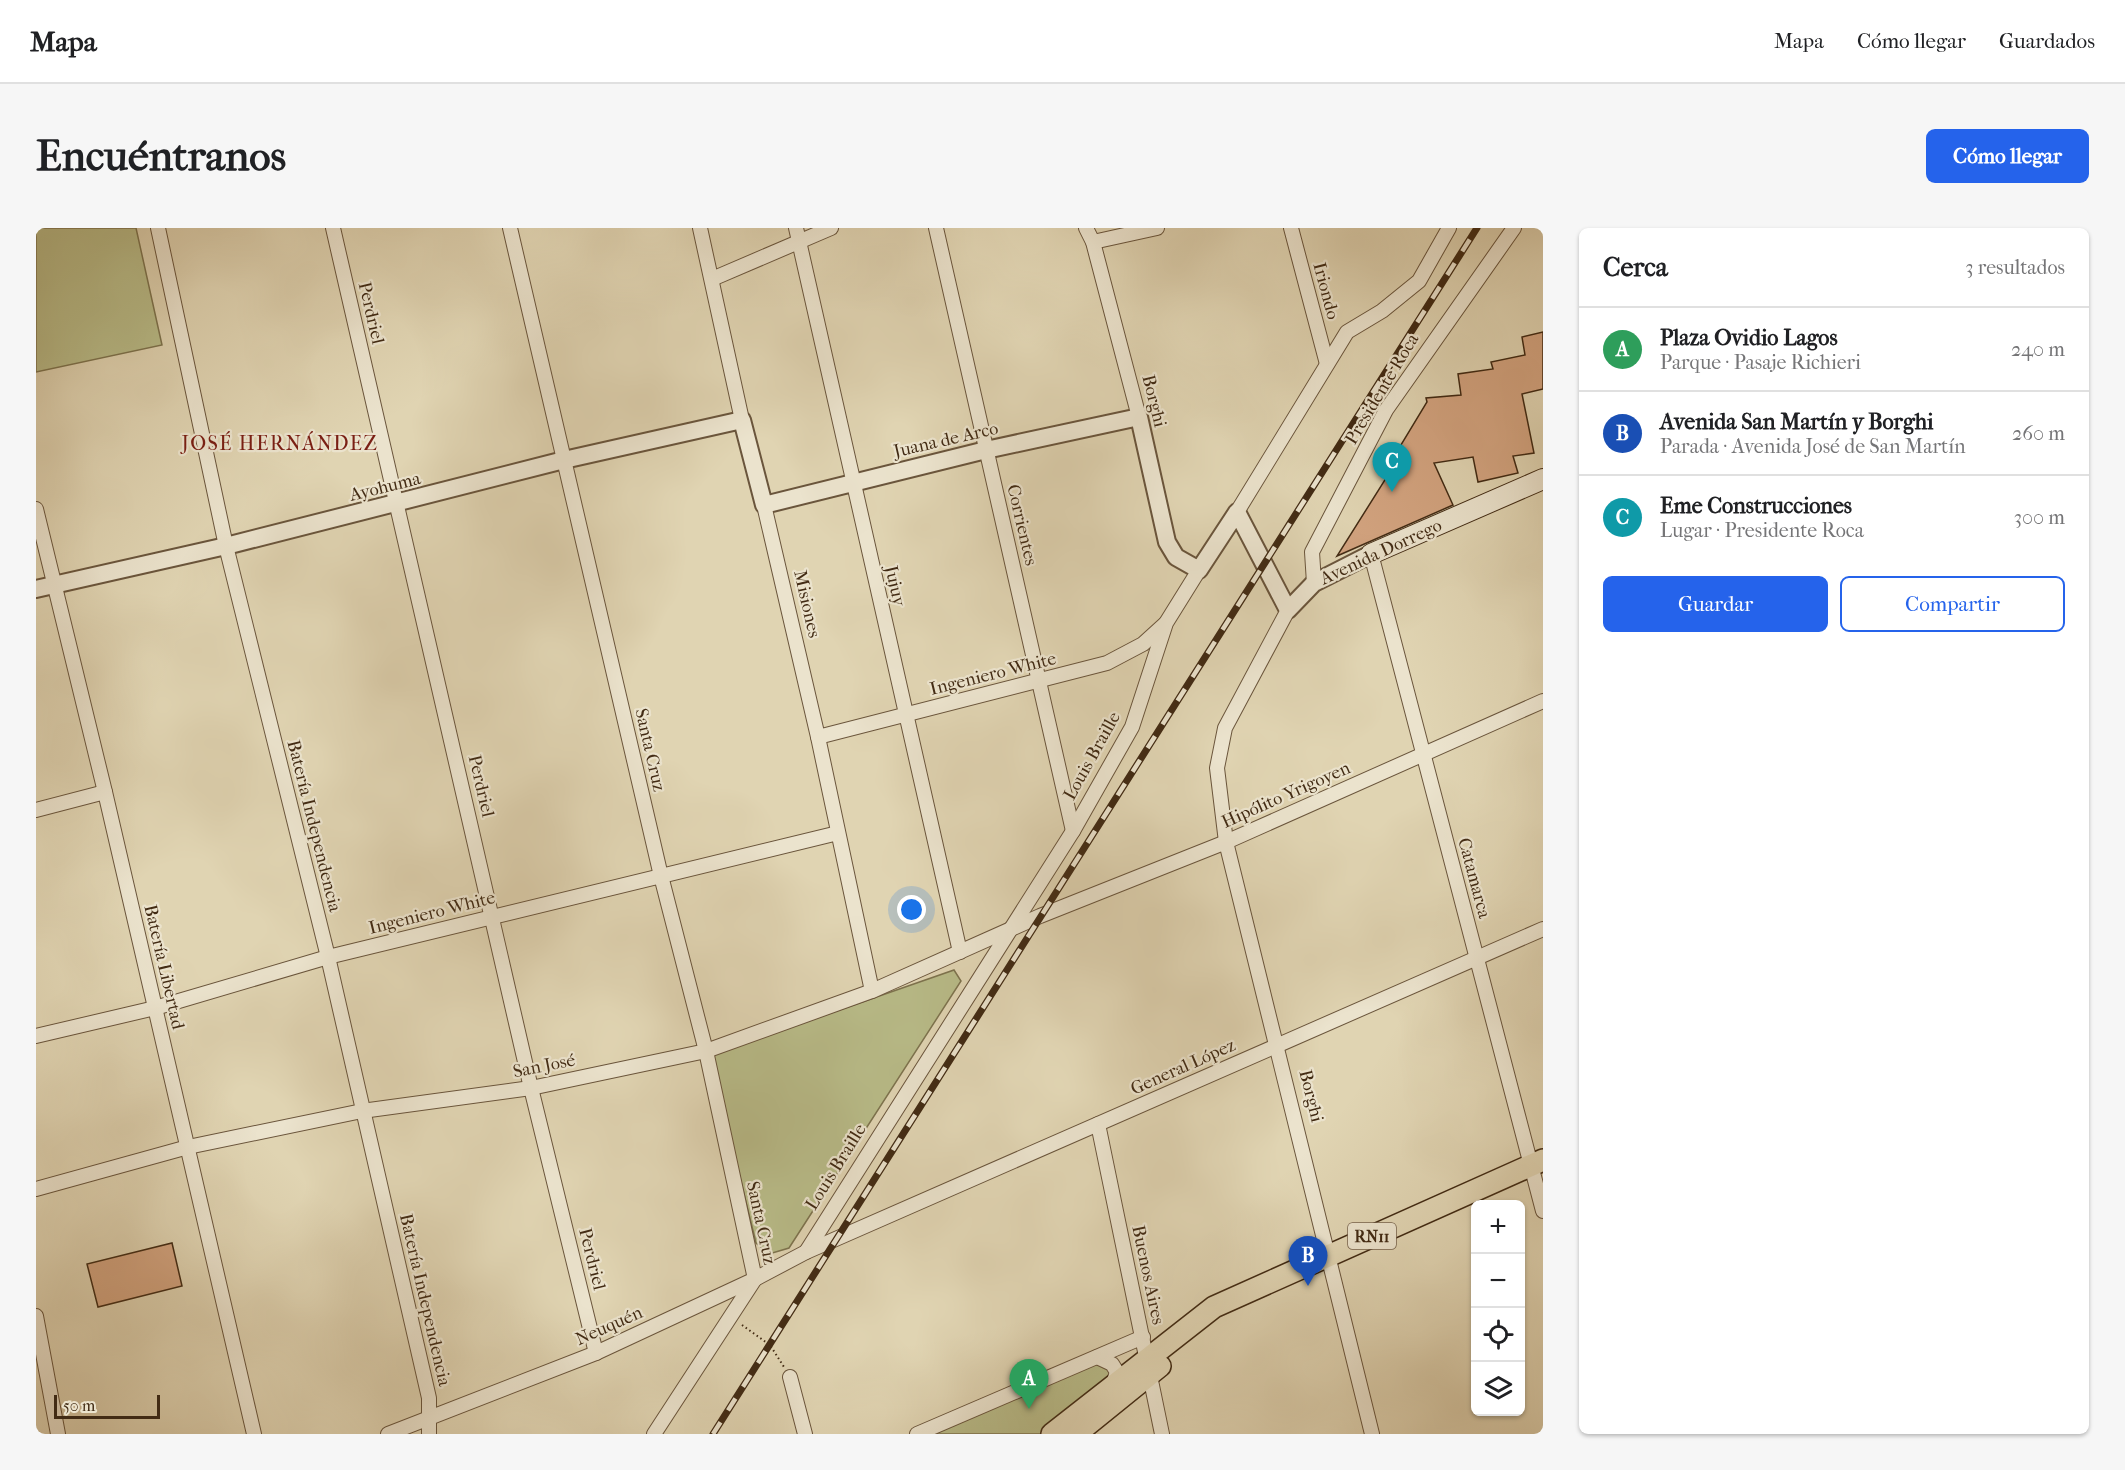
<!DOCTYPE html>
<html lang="es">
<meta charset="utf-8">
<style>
body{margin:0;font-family:"IM FELL French Canon",serif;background:#f6f6f6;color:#202124}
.controls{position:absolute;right:18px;bottom:18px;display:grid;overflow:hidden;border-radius:9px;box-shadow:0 2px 4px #0004}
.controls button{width:54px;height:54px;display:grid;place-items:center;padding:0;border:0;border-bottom:2px solid #e0e0e0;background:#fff;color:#202124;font:30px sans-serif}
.scale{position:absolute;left:18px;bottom:15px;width:106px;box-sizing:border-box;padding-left:6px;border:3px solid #422b14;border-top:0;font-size:16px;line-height:21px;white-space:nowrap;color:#422b14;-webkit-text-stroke:4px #ebe3cd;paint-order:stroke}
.you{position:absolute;left:876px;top:682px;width:21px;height:21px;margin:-15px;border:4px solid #fff;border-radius:50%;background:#1a73e8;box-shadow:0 0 0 9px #1a73e833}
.badge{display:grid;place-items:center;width:39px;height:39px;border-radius:50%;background:#2563eb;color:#fff;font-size:20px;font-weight:700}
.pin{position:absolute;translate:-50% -50px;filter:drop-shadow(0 2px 3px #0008)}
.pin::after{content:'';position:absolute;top:32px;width:21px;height:18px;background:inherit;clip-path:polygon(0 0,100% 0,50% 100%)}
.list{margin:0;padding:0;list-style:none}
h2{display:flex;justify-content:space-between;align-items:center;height:78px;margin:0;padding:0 24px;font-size:26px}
h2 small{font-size:20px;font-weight:400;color:#757577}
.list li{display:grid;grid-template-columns:39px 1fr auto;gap:18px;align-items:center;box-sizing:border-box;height:84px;padding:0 24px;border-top:2px solid #e0e0e0}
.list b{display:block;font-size:22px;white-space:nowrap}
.list p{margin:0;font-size:20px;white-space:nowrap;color:#757577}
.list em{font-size:20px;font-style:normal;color:#757577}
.actions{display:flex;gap:12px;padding:18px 24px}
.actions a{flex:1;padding:14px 0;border:2px solid #2563eb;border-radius:9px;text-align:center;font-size:21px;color:#2563eb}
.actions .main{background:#2563eb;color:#fff}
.icon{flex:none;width:33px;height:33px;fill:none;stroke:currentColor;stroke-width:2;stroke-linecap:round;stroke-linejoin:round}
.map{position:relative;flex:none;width:1507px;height:1206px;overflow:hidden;border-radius:9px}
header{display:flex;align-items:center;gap:36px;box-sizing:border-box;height:84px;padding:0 30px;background:#fff;border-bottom:2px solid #e0e0e0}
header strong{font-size:28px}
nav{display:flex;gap:33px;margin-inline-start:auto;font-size:21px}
.intro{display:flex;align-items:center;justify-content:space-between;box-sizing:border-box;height:144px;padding:0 36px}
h1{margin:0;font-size:42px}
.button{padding:15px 27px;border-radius:9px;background:#2563eb;color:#fff;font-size:21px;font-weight:700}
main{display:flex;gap:36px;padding:0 36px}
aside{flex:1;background:#fff;border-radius:9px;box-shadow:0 2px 4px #0004}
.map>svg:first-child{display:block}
.green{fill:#b8bb88;stroke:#7d734e;stroke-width:1.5}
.building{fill:#d2a37f;stroke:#422b14;stroke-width:1.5}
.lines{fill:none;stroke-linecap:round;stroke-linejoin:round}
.minor-casing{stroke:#6a553c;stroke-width:16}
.tertiary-casing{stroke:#6a553c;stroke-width:20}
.secondary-casing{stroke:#422b14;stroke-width:22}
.primary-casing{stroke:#422b14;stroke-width:24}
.path{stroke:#422b14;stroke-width:2;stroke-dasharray:1.5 3;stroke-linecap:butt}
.minor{stroke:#ebe3cd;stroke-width:14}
.tertiary{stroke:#ebe3cd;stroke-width:16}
.secondary{stroke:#ebe3cd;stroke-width:20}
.primary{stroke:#e0d4b2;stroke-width:21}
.rail-casing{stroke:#422b14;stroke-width:7}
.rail{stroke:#ebe3cd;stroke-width:4.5;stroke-dasharray:14;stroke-linecap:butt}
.labels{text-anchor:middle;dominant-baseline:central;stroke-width:4.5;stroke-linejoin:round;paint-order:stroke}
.shield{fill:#ebe3cd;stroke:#75624c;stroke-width:1.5}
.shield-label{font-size:16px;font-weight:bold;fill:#422b14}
.street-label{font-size:18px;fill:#422b14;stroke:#ebe3cd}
.neighbourhood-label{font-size:20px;letter-spacing:1.5px;fill:#7a1f14;stroke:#ebe3cd}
</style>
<header>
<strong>Mapa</strong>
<nav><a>Mapa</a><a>Cómo llegar</a><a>Guardados</a></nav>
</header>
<div class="intro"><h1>Encuéntranos</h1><a class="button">Cómo llegar</a></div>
<main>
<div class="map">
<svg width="1507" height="1206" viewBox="0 0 1507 1206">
<rect width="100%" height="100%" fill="#e0d4b2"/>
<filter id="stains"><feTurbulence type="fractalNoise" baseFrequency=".00333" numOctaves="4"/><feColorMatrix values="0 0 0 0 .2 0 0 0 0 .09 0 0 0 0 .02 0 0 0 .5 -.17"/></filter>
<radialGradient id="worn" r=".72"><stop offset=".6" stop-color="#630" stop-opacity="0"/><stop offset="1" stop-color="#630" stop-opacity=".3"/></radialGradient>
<!-- green -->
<g class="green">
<path d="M0 0H100L126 117 0 144Z"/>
<path d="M918 742 925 753 753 1020 733 1026 720 1015 674 827Z"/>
<path d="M1061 1129 1081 1144 1016 1206H881Z"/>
</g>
<!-- building -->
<g class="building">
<path d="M1507 104V161L1486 166 1498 225 1477 228 1482 245 1442 254 1437 229 1398 235 1417 277 1301 328 1359 236 1357 230 1391 174 1390 170 1425 167 1422 146 1457 141 1455 134 1489 127 1486 109Z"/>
<path d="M136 1015 146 1058 62 1079 51 1036Z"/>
</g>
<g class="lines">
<defs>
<g id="minor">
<path d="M122 0 190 318 292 729 393 1170V1206"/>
<path d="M297 0 495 860 560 1125"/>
<path d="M474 0 625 648 670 823 719 1051"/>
<path d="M664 0 706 192"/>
<path d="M760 0 924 724"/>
<path d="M900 0 1037 603"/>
<path d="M1050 0 1057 14 1103 189"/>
<path d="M1255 0 1291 136"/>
<path d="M1057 14 1121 0"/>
<path d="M676 51 795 0"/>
<path d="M728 277 782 509 836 763"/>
<path d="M0 281 69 564 218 1206"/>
<path d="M1201 284 1311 104 1346 83 1383 53 1413 0"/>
<path d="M1335 326 1507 983"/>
<path d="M1278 355 1276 324 1350 182 1478 0"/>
<path d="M1252 382 1189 500 1181 540 1190 614 1336 1206"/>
<path d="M782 509 1071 435 1107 416 1129 396"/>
<path d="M0 582 69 564"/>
<path d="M0 808 119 780 292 729 802 605"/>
<path d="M1062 896 1126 1206"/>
<path d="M0 961 152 919 326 883 495 860 670 823 836 763 1004 688 1190 614 1507 473"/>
<path d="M770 1024 1037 603 1096 499 1130 395 1163 342"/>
<path d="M0 1088 22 1206"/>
<path d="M1061 1129 1076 1136 1081 1144 1077 1156"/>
<path d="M754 1149 769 1206"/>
<path d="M352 1206 560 1125 719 1051 770 1024 1507 701"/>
<path d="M618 1206 719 1051"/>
<path d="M881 1206 1107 1109"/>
</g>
<path id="tertiary" d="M0 361 190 318 528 232 706 192 728 277 950 222 1103 189 1131 314 1140 329 1163 342 1201 284 1252 382 1278 355 1335 326"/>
<path id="secondary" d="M1335 326 1507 251"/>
<g id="primary">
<path d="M1016 1206 1178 1079 1507 932"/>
<path d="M1040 1206 1124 1138"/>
</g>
</defs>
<!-- minor casing -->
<use href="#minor" class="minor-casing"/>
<!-- tertiary casing -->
<use href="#tertiary" class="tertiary-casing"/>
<!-- secondary casing -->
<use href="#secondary" class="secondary-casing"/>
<!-- primary casing -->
<use href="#primary" class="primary-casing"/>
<!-- path -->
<path class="path" d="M706 1097 734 1117 748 1139"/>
<!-- minor -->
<use href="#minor" class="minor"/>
<!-- tertiary -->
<use href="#tertiary" class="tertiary"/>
<!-- secondary -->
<use href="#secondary" class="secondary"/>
<!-- primary -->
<use href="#primary" class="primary"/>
<defs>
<path id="rail" d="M677 1206 1441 0"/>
</defs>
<!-- rail casing -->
<use href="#rail" class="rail-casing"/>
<!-- rail -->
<use href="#rail" class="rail"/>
</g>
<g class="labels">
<!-- shield labels -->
<rect class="shield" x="1312" y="995" width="48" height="26" rx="4.5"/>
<g class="shield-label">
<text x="1336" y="1008">RN11</text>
</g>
<!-- street labels -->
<g class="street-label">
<text transform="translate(1290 63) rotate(75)">Iriondo</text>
<text transform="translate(335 85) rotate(77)">Perdriel</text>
<text transform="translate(1346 161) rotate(-59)">Presidente Roca</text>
<text transform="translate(1118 173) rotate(76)">Borghi</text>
<text transform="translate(910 212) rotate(-13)">Juana de Arco</text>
<text transform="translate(349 259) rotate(-14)">Ayohuma</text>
<text transform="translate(986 297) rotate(77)">Corrientes</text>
<text transform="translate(1345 324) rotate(-25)">Avenida Dorrego</text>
<text transform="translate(859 358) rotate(77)">Jujuy</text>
<text transform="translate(771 376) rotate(77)">Misiones</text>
<text transform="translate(957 446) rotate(-14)">Ingeniero White</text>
<text transform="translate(614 522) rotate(77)">Santa Cruz</text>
<text transform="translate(1056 528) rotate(-61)">Louis Braille</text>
<text transform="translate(445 558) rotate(77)">Perdriel</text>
<text transform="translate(1250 567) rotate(-24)">Hipólito Yrigoyen</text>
<text transform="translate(278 598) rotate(76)">Batería Independencia</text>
<text transform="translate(1438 650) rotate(75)">Catamarca</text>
<text transform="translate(396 685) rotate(-14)">Ingeniero White</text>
<text transform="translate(128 739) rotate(77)">Batería Libertad</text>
<text transform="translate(508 838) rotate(-11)">San José</text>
<text transform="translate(1147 839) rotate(-24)">General López</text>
<text transform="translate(1275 868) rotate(76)">Borghi</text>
<text transform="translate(800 939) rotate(-58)">Louis Braille</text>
<text transform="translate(725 995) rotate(78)">Santa Cruz</text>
<text transform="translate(556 1031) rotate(76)">Perdriel</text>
<text transform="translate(1112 1047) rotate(78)">Buenos Aires</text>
<text transform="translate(389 1072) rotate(77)">Batería Independencia</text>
<text transform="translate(573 1098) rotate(-24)">Neuquén</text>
</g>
<!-- neighbourhood labels -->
<g class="neighbourhood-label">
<text x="244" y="215">JOSÉ HERNÁNDEZ</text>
</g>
</g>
<rect width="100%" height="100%" filter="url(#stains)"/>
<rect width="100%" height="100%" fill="url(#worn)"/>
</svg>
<div class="controls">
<button>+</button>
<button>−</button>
<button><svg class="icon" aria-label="locate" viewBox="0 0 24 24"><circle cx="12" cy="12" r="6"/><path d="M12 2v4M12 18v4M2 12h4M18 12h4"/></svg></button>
<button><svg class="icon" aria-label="layers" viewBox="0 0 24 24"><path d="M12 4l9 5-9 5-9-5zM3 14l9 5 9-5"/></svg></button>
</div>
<div class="scale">50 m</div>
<div class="you"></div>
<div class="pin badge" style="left:993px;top:1181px;background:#2e9e5b">A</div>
<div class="pin badge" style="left:1272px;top:1058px;background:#1a4fb4">B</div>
<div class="pin badge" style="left:1356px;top:264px;background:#0f9aa8">C</div>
</div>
<aside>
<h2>Cerca<small>3 resultados</small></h2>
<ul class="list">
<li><span class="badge" style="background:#2e9e5b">A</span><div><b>Plaza Ovidio Lagos</b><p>Parque · Pasaje Richieri</p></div><em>240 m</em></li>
<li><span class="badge" style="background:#1a4fb4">B</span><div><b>Avenida San Martín y Borghi</b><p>Parada · Avenida José de San Martín</p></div><em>260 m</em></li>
<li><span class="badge" style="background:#0f9aa8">C</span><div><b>Eme Construcciones</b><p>Lugar · Presidente Roca</p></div><em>300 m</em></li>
</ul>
<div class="actions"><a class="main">Guardar</a><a>Compartir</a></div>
</aside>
</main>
